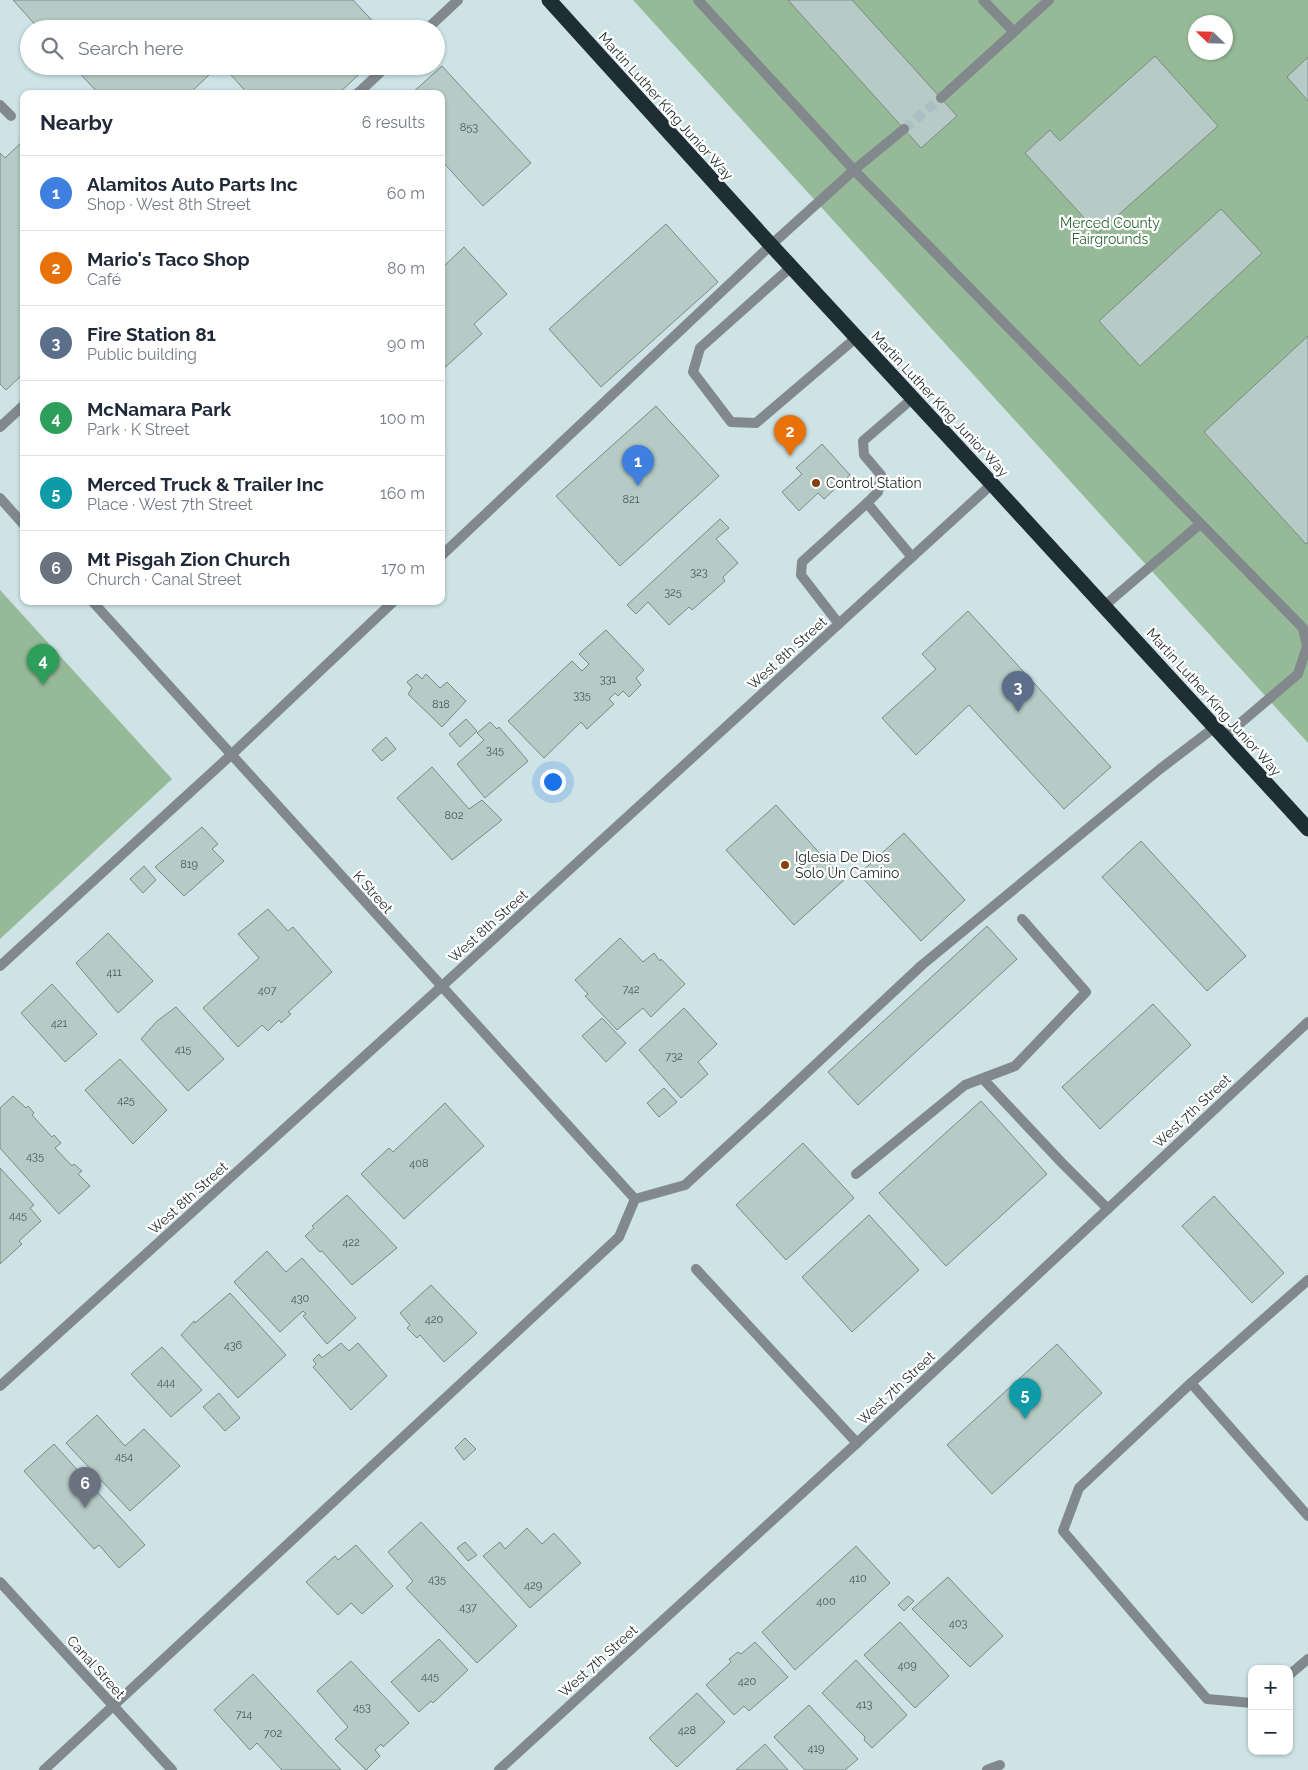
<!DOCTYPE html>
<meta charset="utf-8">
<style>
body{margin:0;font-family:Raleway,sans-serif;background:#f6f6f7;color:#1f2937}
.controls{position:absolute;right:15px;bottom:15px;display:grid;overflow:hidden;border-radius:10px;box-shadow:0 1px 4px #0004}
.controls button{width:45px;height:45px;display:grid;place-items:center;padding:0;border:0;border-bottom:1px solid #e0e1e3;background:#fff;color:#1f2937;font:25px sans-serif}
.compass{position:absolute;left:1188px;top:15px;width:45px;height:45px;border-radius:50%;background:#fff;box-shadow:0 1px 4px #0004;rotate:293deg}
.you{position:absolute;left:552px;top:781px;width:18px;height:18px;margin:-12px;border:4px solid #fff;border-radius:50%;background:#1a73e8;box-shadow:0 0 0 8px #1a73e833}
.badge{display:grid;place-items:center;width:32px;height:32px;border-radius:50%;background:#84430d;color:#fff;font-size:16px;font-weight:700}
.pin{position:absolute;translate:-50% -41px;filter:drop-shadow(0 1px 2px #0008)}
.pin::after{content:'';position:absolute;top:26px;width:18px;height:15px;background:inherit;clip-path:polygon(0 0,100% 0,50% 100%)}
.list{margin:0;padding:0;list-style:none}
h2{display:flex;justify-content:space-between;align-items:center;height:65px;margin:0;padding:0 20px;font-size:21px}
h2 small{font-size:16px;font-weight:400;color:#747a83}
.list li{display:grid;grid-template-columns:32px 1fr auto;gap:15px;align-items:center;box-sizing:border-box;height:75px;padding:0 20px;border-top:1px solid #e0e1e3}
.list b{display:block;font-size:19px;white-space:nowrap}
.list p{margin:0;font-size:16px;white-space:nowrap;color:#747a83}
.list em{font-size:16px;font-style:normal;color:#747a83}
.icon{flex:none;width:28px;height:28px;fill:none;stroke:currentColor;stroke-width:2;stroke-linecap:round;stroke-linejoin:round}
.map{position:relative;flex:none;width:1308px;height:1770px;overflow:hidden}
.search{position:absolute;background:#fff;box-shadow:0 1px 4px #0004;left:20px;top:20px;width:425px;height:55px;display:flex;align-items:center;gap:12px;box-sizing:border-box;padding:0 18px;border-radius:28px;color:#747a83;font-size:19px}
.panel{position:absolute;background:#fff;box-shadow:0 1px 4px #0004;left:20px;top:90px;width:425px;height:515px;border-radius:10px}
.map>svg:first-child{display:block}
.green{fill:#96ba97;fill-rule:evenodd}
.building{fill:#b6cbc5;stroke:#788c86}
.lines{fill:none;stroke-linecap:round;stroke-linejoin:round}
.street-tunnel{stroke:#acbfc2;stroke-width:10;stroke-dasharray:10 5;stroke-linecap:butt}
.lane{stroke:#82898d;stroke-width:10}
.street{stroke:#82898d;stroke-width:10}
.highway{stroke:#1f2d35;stroke-width:15}
.poi-dot{fill:#84430d;stroke:#fff;stroke-width:2}
.labels{text-anchor:middle;dominant-baseline:central;stroke-width:4.5;stroke-linejoin:round;paint-order:stroke}
.number-label{font-size:11px;fill:#4b5756}
.street-label{font-size:14px;fill:#273031;stroke:#fff}
.park-label{font-size:14px;fill:#2b6531;stroke:#fff}
.poi-label{font-size:14px;fill:#273031;stroke:#fff;text-anchor:start}
</style>
<div class="map">
<svg width="1308" height="1770" viewBox="0 0 1308 1770">
<rect width="100%" height="100%" fill="#cde3e6"/>
<!-- green -->
<g class="green">
<path d="M633 0H1308V743ZM1196 22H1226V52H1196Z"/>
<path d="M0 590 172 779 0 939Z"/>
</g>
<!-- building -->
<g class="building">
<path d="M13 0H353L380 29H39Z"/>
<path d="M788 0H852L957 116 921 148Z"/>
<path d="M1155 56 1218 126 1098 233 1025 153 1050 130 1060 141Z"/>
<path d="M1308 57V101L1287 77Z"/>
<path d="M73 66H202L209 75 189 94H99Z"/>
<path d="M223 66H368L338 94H248Z"/>
<path d="M442 66 531 163 483 206 441 160V94H411Z"/>
<path d="M24 140V373L6 390 0 384V153L5 158Z"/>
<path d="M1221 209 1262 253 1140 366 1099 321Z"/>
<path d="M666 224 718 282 601 387 549 329Z"/>
<path d="M464 247 507 294 474 324 482 334 441 371V269Z"/>
<path d="M1308 336V542L1306 544 1204 432Z"/>
<path d="M656 406 719 476 620 566 556 496Z"/>
<path d="M822 444 850 475 824 499 818 493 799 511 782 492 802 474 796 468Z"/>
<path d="M720 519 729 528 716 539 738 563 723 577 725 581 692 610 689 607 669 625 648 602 636 614 627 605Z"/>
<path d="M968 611 1111 767 1064 809 969 705 916 755 882 718 936 669 922 654Z"/>
<path d="M606 630 644 670 636 678 641 685 629 697 623 691 618 696 615 693 609 699 614 704 587 729 581 722 544 758 508 721 572 661 582 671 589 664 579 654Z"/>
<path d="M417 674 422 679 426 674 440 688 447 682 466 701 442 727 408 694 412 688 407 682Z"/>
<path d="M466 719 477 731 460 747 449 734Z"/>
<path d="M490 722 497 729 499 727 528 761 485 798 457 764 484 740 477 733Z"/>
<path d="M386 737 396 749 382 761 372 750Z"/>
<path d="M432 767 469 809 482 800 502 820 452 860 397 798Z"/>
<path d="M776 805 844 880 794 925 726 850Z"/>
<path d="M202 827 218 844 212 849 224 861 184 896 155 867Z"/>
<path d="M904 833 965 900 921 941 859 874Z"/>
<path d="M1141 841 1246 956 1207 991 1102 877Z"/>
<path d="M144 866 156 880 143 893 130 879Z"/>
<path d="M268 909 288 931 293 927 332 972 288 1012 291 1014 281 1023 279 1020 268 1031 262 1025 238 1047 203 1008 259 958 238 934Z"/>
<path d="M987 926 1017 959 858 1105 828 1072Z"/>
<path d="M108 933 153 981 118 1013 76 963Z"/>
<path d="M620 938 643 962 654 953 660 961 661 959 685 984 651 1017 643 1008 617 1030 585 996 588 994 575 980Z"/>
<path d="M52 984 97 1034 65 1062 21 1013Z"/>
<path d="M1153 1004 1191 1045 1100 1129 1062 1087Z"/>
<path d="M176 1007 224 1059 188 1091 141 1039 157 1021Z"/>
<path d="M684 1008 717 1044 698 1062 708 1074 681 1098 639 1050Z"/>
<path d="M602 1018 626 1043 606 1062 582 1036Z"/>
<path d="M120 1059 167 1110 133 1144 85 1090Z"/>
<path d="M664 1088 677 1102 659 1117 647 1103Z"/>
<path d="M13 1096 26 1108 28 1106 34 1113 32 1115 52 1137 54 1135 61 1143 55 1148 72 1166 74 1164 82 1171 78 1174 90 1186 59 1214 0 1148V1108Z"/>
<path d="M981 1101 1047 1174 946 1266 879 1193Z"/>
<path d="M445 1103 484 1146 404 1219 361 1174 389 1148 393 1152Z"/>
<path d="M803 1143 854 1198 786 1260 736 1205Z"/>
<path d="M0 1168 34 1205 30 1208 41 1221 19 1241 22 1244 0 1264Z"/>
<path d="M347 1195 397 1248 352 1285 322 1251 320 1252 305 1236 314 1228 312 1226Z"/>
<path d="M1214 1196 1284 1273 1252 1303 1182 1226Z"/>
<path d="M869 1215 919 1270 852 1332 802 1277Z"/>
<path d="M267 1251 286 1272 302 1258 356 1318 327 1344 303 1316 306 1314 303 1311 280 1332 234 1282Z"/>
<path d="M431 1285 477 1333 444 1362 420 1335 417 1338 407 1328 410 1325 400 1313Z"/>
<path d="M230 1293 286 1355 238 1398 181 1335 194 1321 195 1323Z"/>
<path d="M341 1343 349 1351 358 1343 387 1376 351 1410 313 1367 316 1364 313 1360 319 1354 322 1358Z"/>
<path d="M1057 1344 1102 1393 992 1494 947 1445Z"/>
<path d="M162 1347 202 1390 171 1417 131 1374Z"/>
<path d="M219 1393 240 1418 225 1431 203 1407Z"/>
<path d="M97 1415 125 1446 144 1429 180 1466 130 1511 66 1443Z"/>
<path d="M465 1438 476 1449 464 1460 455 1448Z"/>
<path d="M54 1444 145 1545 119 1568 99 1545 94 1549 24 1471Z"/>
<path d="M421 1522 517 1626 477 1663 406 1588 413 1581 388 1552Z"/>
<path d="M527 1528 542 1544 554 1533 581 1563 530 1608 483 1556 500 1542 505 1549Z"/>
<path d="M465 1542 477 1555 468 1561 457 1548Z"/>
<path d="M356 1545 393 1586 362 1614 351 1603 338 1615 306 1582 335 1556 338 1560Z"/>
<path d="M856 1546 890 1583 795 1670 762 1632Z"/>
<path d="M948 1577 1003 1636 970 1667 912 1609Z"/>
<path d="M908 1596 914 1601 904 1611 898 1605Z"/>
<path d="M900 1622 949 1676 915 1708 864 1655Z"/>
<path d="M439 1639 468 1670 433 1703 431 1701 419 1712 391 1682Z"/>
<path d="M755 1642 788 1677 749 1711 744 1706 734 1715 706 1685 731 1662 729 1659 738 1652 741 1654Z"/>
<path d="M856 1660 907 1715 872 1748 864 1740 865 1737 822 1693Z"/>
<path d="M351 1661 409 1723 383 1747 381 1744 375 1750 380 1756 366 1770 335 1739 348 1727 317 1691Z"/>
<path d="M253 1674 341 1770H282L257 1743 250 1750 214 1710Z"/>
<path d="M697 1693 725 1722 677 1767 649 1738Z"/>
<path d="M809 1705 858 1759 845 1770H805L774 1737Z"/>
<path d="M765 1744 788 1770H736Z"/>
</g>
<g class="lines">
<!-- street-tunnel -->
<path class="street-tunnel" d="M904 129 941 98"/>
<!-- lane -->
<g class="lane">
<path d="M698 0 854 170 1303 628 1307 646 1298 674 1224 737"/>
<path d="M983 0 1014 32"/>
<path d="M427 29 458 0"/>
<path d="M357 94 387 66"/>
<path d="M0 105 11 116"/>
<path d="M791 267 700 348 693 372 731 422 756 423 857 337"/>
<path d="M0 427 24 405"/>
<path d="M867 503 878 492 881 475 864 455 863 441 913 398"/>
<path d="M1104 606 1200 524"/>
<path d="M839 624 801 575 802 562 867 503 912 557"/>
<path d="M0 966 231 755"/>
<path d="M983 1079 1062 1163 1108 1209"/>
<path d="M856 1174 965 1085 1015 1066 1086 992 1022 919"/>
<path d="M696 1269 857 1443"/>
<path d="M1191 1383 1308 1516"/>
<path d="M1289 1675 1308 1659"/>
<path d="M1252 1703 1207 1699 1063 1531 1079 1488 1191 1383 1308 1280"/>
<path d="M44 1770 619 1237 635 1199 685 1185 769 1108 922 965 1160 769 1215 727"/>
</g>
<!-- street -->
<g class="street">
<path d="M941 98 1049 0"/>
<path d="M0 498 24 525"/>
<path d="M441 556 771 245 854 170 904 129"/>
<path d="M92 601 635 1199"/>
<path d="M231 755 394 601"/>
<path d="M0 1386 441 987 992 484"/>
<path d="M0 1582 172 1770"/>
<path d="M499 1770 857 1443 1308 1022"/>
<path d="M987 1770 1000 1765"/>
</g>
<!-- highway -->
<path class="highway" d="M549 0 771 245 992 484 1308 829"/>
</g>
<!-- markers -->
<g class="poi-dot">
<circle cx="816" cy="483" r="5"/>
<circle cx="785" cy="865" r="5"/>
</g>
<g class="labels">
<!-- number labels -->
<g class="number-label">
<text x="469" y="127">853</text>
<text x="631" y="499">821</text>
<text x="699" y="572">323</text>
<text x="673" y="592">325</text>
<text x="608" y="679">331</text>
<text x="582" y="695">335</text>
<text x="441" y="704">818</text>
<text x="495" y="750">345</text>
<text x="454" y="815">802</text>
<text x="189" y="864">819</text>
<text x="114" y="972">411</text>
<text x="631" y="989">742</text>
<text x="267" y="990">407</text>
<text x="59" y="1023">421</text>
<text x="183" y="1049">415</text>
<text x="674" y="1056">732</text>
<text x="126" y="1100">425</text>
<text x="35" y="1156">435</text>
<text x="419" y="1163">408</text>
<text x="18" y="1215">445</text>
<text x="351" y="1242">422</text>
<text x="300" y="1298">430</text>
<text x="434" y="1319">420</text>
<text x="233" y="1345">436</text>
<text x="166" y="1382">444</text>
<text x="124" y="1456">454</text>
<text x="858" y="1578">410</text>
<text x="437" y="1579">435</text>
<text x="533" y="1585">429</text>
<text x="826" y="1601">400</text>
<text x="468" y="1607">437</text>
<text x="958" y="1623">403</text>
<text x="907" y="1665">409</text>
<text x="430" y="1676">445</text>
<text x="747" y="1681">420</text>
<text x="864" y="1704">413</text>
<text x="362" y="1707">453</text>
<text x="244" y="1714">714</text>
<text x="687" y="1730">428</text>
<text x="273" y="1733">702</text>
<text x="816" y="1748">419</text>
</g>
<!-- street labels -->
<g class="street-label">
<text transform="translate(666 106) rotate(48)">Martin Luther King Junior Way</text>
<text transform="translate(940 404) rotate(47)">Martin Luther King Junior Way</text>
<text transform="translate(787 653) rotate(-42)">West 8th Street</text>
<text transform="translate(1214 702) rotate(48)">Martin Luther King Junior Way</text>
<text transform="translate(373 892) rotate(48)">K Street</text>
<text transform="translate(488 926) rotate(-42)">West 8th Street</text>
<text transform="translate(1192 1111) rotate(-43)">West 7th Street</text>
<text transform="translate(188 1198) rotate(-42)">West 8th Street</text>
<text transform="translate(896 1388) rotate(-43)">West 7th Street</text>
<text transform="translate(598 1661) rotate(-42)">West 7th Street</text>
<text transform="translate(96 1667) rotate(48)">Canal Street</text>
</g>
<!-- park labels -->
<g class="park-label">
<text x="1110" y="223">Merced County<tspan x="1110" dy="16">Fairgrounds</tspan></text>
</g>
<!-- poi labels -->
<g class="poi-label">
<text x="826" y="483">Control Station</text>
<text x="795" y="857">Iglesia De Dios<tspan x="795" dy="16">Solo Un Camino</tspan></text>
</g>
</g>
</svg>
<div class="controls">
<button>+</button>
<button>−</button>
</div>
<svg class="compass" viewBox="-18 -18 36 36"><path d="M0-13l5 13h-10z" fill="#e53935"/><path d="M0 13l5-13h-10z" fill="#747a83"/></svg>
<div class="you"></div>
<div class="pin badge" style="left:638px;top:486px;background:#3f7fe0">1</div>
<div class="pin badge" style="left:790px;top:456px;background:#e8710a">2</div>
<div class="pin badge" style="left:1018px;top:712px;background:#5c6f8a">3</div>
<div class="pin badge" style="left:43px;top:685px;background:#2e9e5b">4</div>
<div class="pin badge" style="left:1025px;top:1419px;background:#0f9aa8">5</div>
<div class="pin badge" style="left:85px;top:1508px;background:#6b7280">6</div>
<div class="search"><svg class="icon" aria-label="search" viewBox="0 0 24 24"><circle cx="10" cy="10" r="6"/><path d="M15 15l6 6"/></svg>Search here</div>
<section class="panel">
<h2>Nearby<small>6 results</small></h2>
<ul class="list">
<li><span class="badge" style="background:#3f7fe0">1</span><div><b>Alamitos Auto Parts Inc</b><p>Shop · West 8th Street</p></div><em>60 m</em></li>
<li><span class="badge" style="background:#e8710a">2</span><div><b>Mario's Taco Shop</b><p>Café</p></div><em>80 m</em></li>
<li><span class="badge" style="background:#5c6f8a">3</span><div><b>Fire Station 81</b><p>Public building</p></div><em>90 m</em></li>
<li><span class="badge" style="background:#2e9e5b">4</span><div><b>McNamara Park</b><p>Park · K Street</p></div><em>100 m</em></li>
<li><span class="badge" style="background:#0f9aa8">5</span><div><b>Merced Truck &amp; Trailer Inc</b><p>Place · West 7th Street</p></div><em>160 m</em></li>
<li><span class="badge" style="background:#6b7280">6</span><div><b>Mt Pisgah Zion Church</b><p>Church · Canal Street</p></div><em>170 m</em></li>
</ul>
</section>
</div>
